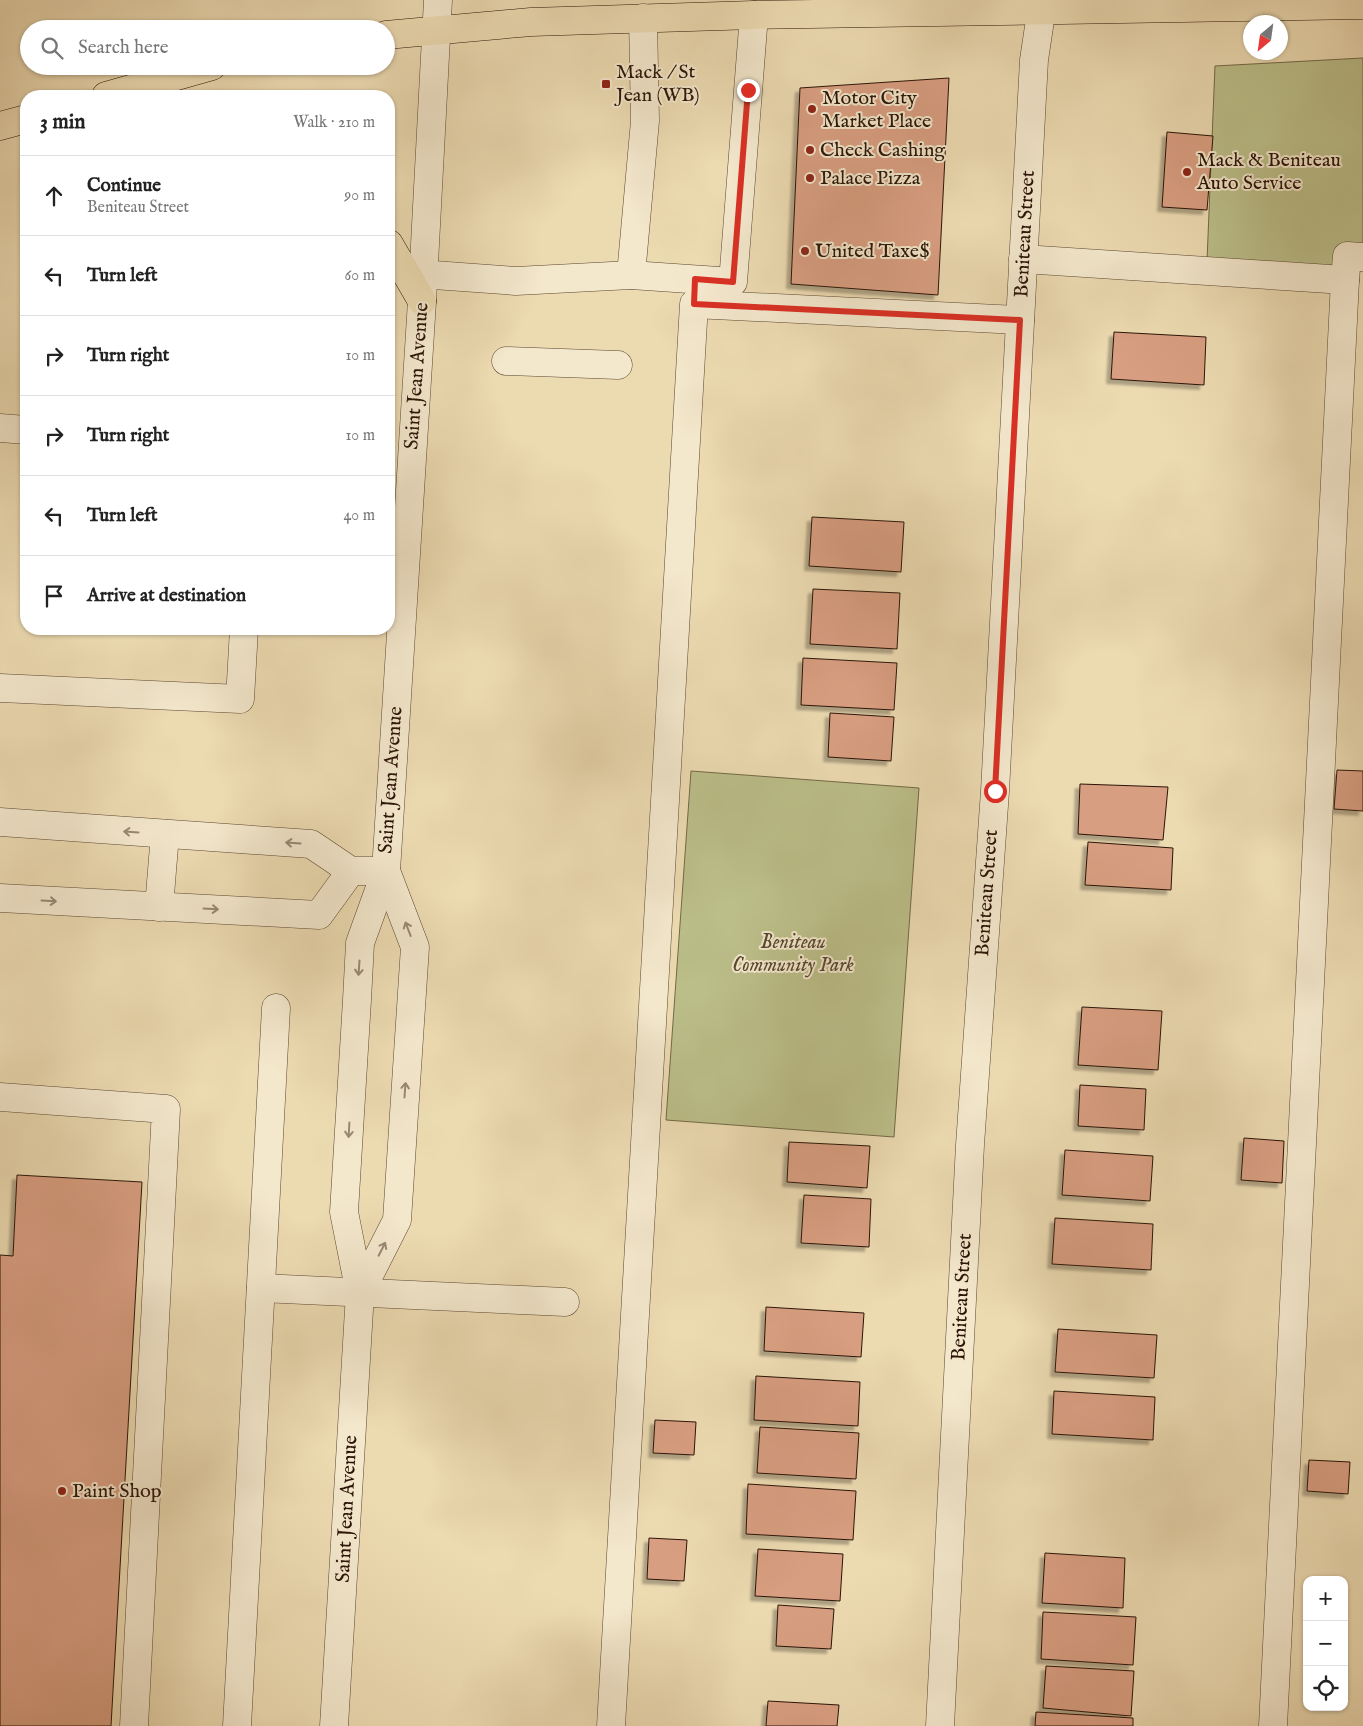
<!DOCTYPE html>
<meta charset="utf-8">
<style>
body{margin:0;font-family:"IM FELL English",serif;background:#f6f6f6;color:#222}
.controls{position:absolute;right:15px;bottom:15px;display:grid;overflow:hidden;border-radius:10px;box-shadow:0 1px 4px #0004}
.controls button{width:45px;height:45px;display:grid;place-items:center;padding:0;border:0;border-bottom:1px solid #e0e0e0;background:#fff;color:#222;font:25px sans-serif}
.compass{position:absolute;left:1243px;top:15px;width:45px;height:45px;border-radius:50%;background:#fff;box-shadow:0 1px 4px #0004;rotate:209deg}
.stop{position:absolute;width:15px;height:15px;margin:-11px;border:4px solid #d93025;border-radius:50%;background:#fff}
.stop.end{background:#d93025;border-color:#fff;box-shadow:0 1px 5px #0008}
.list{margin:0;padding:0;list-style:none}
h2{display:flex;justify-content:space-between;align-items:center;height:65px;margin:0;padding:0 20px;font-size:21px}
h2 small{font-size:16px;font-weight:400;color:#767676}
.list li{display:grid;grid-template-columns:32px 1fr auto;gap:15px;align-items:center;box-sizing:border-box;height:80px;padding:0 20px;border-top:1px solid #e0e0e0}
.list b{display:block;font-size:19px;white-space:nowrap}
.list p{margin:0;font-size:16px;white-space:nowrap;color:#767676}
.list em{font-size:16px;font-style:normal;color:#767676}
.icon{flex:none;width:28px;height:28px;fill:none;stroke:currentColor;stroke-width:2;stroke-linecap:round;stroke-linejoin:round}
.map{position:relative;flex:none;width:1363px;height:1726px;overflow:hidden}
.search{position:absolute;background:#fff;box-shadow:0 1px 4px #0004;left:20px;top:20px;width:375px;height:55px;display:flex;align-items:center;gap:12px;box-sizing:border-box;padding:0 18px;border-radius:28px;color:#767676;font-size:19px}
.panel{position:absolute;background:#fff;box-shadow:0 1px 4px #0004;left:20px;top:90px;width:375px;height:545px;border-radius:20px}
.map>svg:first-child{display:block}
.green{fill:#bbbe89;stroke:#736948}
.building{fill:#d89e81;stroke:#2b1407;filter:url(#shadow)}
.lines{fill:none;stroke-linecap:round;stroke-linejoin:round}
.minor-casing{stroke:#5b4632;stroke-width:29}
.major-casing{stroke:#2b1407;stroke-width:29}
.minor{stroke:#f3e7cc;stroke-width:28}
.major{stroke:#ecdab1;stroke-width:28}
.oneway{stroke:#998873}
.route{stroke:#d93025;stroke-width:6}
.poi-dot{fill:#8f2418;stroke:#f3e7cc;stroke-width:2}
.labels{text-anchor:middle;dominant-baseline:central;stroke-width:4;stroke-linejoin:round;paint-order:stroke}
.poi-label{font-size:20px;fill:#2b1407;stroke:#f3e7cc;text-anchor:start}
.street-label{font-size:20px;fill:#2b1407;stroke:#f3e7cc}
.park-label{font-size:20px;font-style:italic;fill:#56472e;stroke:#f3e7cc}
</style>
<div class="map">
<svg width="1363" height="1726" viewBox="0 0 1363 1726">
<defs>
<filter id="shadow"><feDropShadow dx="-4.5" dy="4.5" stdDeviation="1" flood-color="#0004"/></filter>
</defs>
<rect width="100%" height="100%" fill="#ecdab1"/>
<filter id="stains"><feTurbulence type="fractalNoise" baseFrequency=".004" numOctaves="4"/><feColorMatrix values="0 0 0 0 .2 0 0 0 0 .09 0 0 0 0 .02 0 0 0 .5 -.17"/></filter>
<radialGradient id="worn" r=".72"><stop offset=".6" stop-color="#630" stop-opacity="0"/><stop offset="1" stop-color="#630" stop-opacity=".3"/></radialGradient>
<!-- green -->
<g class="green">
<path d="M1363 58V244L1359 268 1207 261 1215 66Z"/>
<path d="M691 771 919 788 894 1137 666 1120Z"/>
</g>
<!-- building -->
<g class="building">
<path d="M949 78 938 295 791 284 800 88Z"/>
<path d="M1167 132 1213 136 1207 210 1162 207Z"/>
<path d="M1114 332 1206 337 1204 385 1111 379Z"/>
<path d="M812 517 904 522 901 572 809 566Z"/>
<path d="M813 589 900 593 897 649 810 644Z"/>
<path d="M803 658 897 663 894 710 801 705Z"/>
<path d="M830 713 894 717 891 761 828 757Z"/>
<path d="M1337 770 1363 771V811L1334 809Z"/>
<path d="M1080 784 1168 787 1163 840 1078 834Z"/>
<path d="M1088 842 1173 848 1171 890 1085 885Z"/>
<path d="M1082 1007 1162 1011 1158 1070 1078 1065Z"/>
<path d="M1080 1085 1146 1089 1144 1130 1078 1126Z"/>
<path d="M1244 1138 1284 1141 1282 1183 1241 1180Z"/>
<path d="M789 1142 870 1146 867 1188 787 1182Z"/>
<path d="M1065 1150 1153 1156 1150 1201 1062 1195Z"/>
<path d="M17 1175 142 1182 111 1726H0V1255L13 1256Z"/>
<path d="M804 1195 871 1199 869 1247 801 1243Z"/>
<path d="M1055 1218 1153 1224 1151 1270 1052 1264Z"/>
<path d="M766 1307 864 1313 861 1357 764 1351Z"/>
<path d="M1058 1329 1157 1335 1154 1378 1055 1372Z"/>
<path d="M756 1376 860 1382 858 1426 754 1420Z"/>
<path d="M1054 1391 1155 1397 1153 1440 1052 1434Z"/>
<path d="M655 1420 696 1422 694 1455 653 1453Z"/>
<path d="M760 1427 859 1433 856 1479 757 1473Z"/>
<path d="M1309 1460 1350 1462 1348 1494 1307 1491Z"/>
<path d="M748 1484 856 1491 853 1540 746 1534Z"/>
<path d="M649 1538 687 1540 684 1581 647 1579Z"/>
<path d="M758 1549 843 1554 840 1601 755 1596Z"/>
<path d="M1045 1553 1125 1558 1123 1608 1042 1603Z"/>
<path d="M778 1605 834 1609 831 1649 776 1646Z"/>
<path d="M1043 1612 1136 1617 1133 1665 1041 1659Z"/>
<path d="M1046 1666 1134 1671 1131 1716 1043 1708Z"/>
<path d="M768 1701 839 1705 837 1726H766Z"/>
<path d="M1036 1712 1133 1718V1726H1035Z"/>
</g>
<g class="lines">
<defs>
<g id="minor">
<path d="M1023 259 1345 280"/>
<path d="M406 273 516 281 631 275 733 282 754 15"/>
<path d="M631 275 645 121 643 18"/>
<path d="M506 361 618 365"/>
<path d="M0 428 26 430"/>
<path d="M0 688 240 699 244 629"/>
<path d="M0 822 311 844 351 871H386"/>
<path d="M0 898 319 915 351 871"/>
<path d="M159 907 165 834"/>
<path d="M0 1097 166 1109 134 1726"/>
<path d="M261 1288 565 1302"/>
<path d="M360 1293 397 1220 415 947 386 871"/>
<path d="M237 1726 276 1008"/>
<path d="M334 1726 360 1293 344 1212 357 1000 360 943 386 871 422 301 438 0"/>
<path d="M611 1726 694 304 1020 320"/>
<path d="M940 1726 970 1145 995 791 1034 60 1043 0"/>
<path d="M1273 1726 1345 280 1347 256 1363 257"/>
</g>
<g id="major">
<path d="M386 35 531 22 754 15 1363 5"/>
<path d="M106 96 212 66"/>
<path d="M0 126 26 119"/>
<path d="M389 244 422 301"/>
</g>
</defs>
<!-- minor casing -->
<use href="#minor" class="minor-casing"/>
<!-- major casing -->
<use href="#major" class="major-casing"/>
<!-- minor -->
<use href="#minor" class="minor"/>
<!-- major -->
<use href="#major" class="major"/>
</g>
<!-- one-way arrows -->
<defs><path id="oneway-shaft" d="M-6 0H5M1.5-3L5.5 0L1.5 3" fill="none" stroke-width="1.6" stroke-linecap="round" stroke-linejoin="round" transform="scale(1.25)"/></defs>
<g class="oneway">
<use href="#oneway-shaft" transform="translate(131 832) rotate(-176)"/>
<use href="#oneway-shaft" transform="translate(293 843) rotate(-176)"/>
<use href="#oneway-shaft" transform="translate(49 901) rotate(3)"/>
<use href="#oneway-shaft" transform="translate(211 909) rotate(3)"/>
<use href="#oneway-shaft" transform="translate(408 929) rotate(-111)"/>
<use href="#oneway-shaft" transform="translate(359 968) rotate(94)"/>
<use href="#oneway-shaft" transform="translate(405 1090) rotate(-86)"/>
<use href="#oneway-shaft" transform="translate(349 1130) rotate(93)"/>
<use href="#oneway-shaft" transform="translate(382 1249) rotate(-63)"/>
</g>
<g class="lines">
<!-- route -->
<path class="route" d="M748 90 733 282 695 279 694 304 1020 320 995 791"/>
</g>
<!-- markers -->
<g class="poi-dot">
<rect x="601" y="79" width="10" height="10" rx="2.5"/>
<circle cx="812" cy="109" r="5"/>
<circle cx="810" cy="150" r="5"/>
<circle cx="1187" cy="172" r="5"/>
<circle cx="810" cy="178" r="5"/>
<circle cx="805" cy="251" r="5"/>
<circle cx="62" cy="1491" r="5"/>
</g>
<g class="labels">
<!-- poi labels -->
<g class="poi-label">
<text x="616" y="72">Mack / St<tspan x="616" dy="23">Jean (WB)</tspan></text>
<text x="822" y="98">Motor City<tspan x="822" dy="23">Market Place</tspan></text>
<text x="820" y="150">Check Cashing</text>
<text x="1197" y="160">Mack &amp; Beniteau<tspan x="1197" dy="23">Auto Service</tspan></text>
<text x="820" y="178">Palace Pizza</text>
<text x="815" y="251">United Taxe$</text>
<text x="72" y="1491">Paint Shop</text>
</g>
<!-- street labels -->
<g class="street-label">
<text transform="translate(1025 234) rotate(-87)">Beniteau Street</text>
<text transform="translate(417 376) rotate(-86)">Saint Jean Avenue</text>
<text transform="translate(391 780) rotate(-86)">Saint Jean Avenue</text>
<text transform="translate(987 893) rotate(-86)">Beniteau Street</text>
<text transform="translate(962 1297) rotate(-87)">Beniteau Street</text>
<text transform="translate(347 1509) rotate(-87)">Saint Jean Avenue</text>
</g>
<!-- park labels -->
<g class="park-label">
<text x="793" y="942">Beniteau<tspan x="793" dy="23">Community Park</tspan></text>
</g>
</g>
<rect width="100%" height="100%" filter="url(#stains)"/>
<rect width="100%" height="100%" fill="url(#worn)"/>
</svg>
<div class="controls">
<button>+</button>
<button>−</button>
<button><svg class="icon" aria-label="locate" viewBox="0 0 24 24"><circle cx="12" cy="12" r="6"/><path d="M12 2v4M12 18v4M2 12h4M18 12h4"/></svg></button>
</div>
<svg class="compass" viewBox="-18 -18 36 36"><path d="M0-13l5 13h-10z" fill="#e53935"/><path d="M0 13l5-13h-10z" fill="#767676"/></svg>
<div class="stop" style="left:995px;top:791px"></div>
<div class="stop end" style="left:748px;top:90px"></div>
<div class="search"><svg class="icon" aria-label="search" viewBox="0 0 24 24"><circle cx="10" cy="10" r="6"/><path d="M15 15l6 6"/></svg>Search here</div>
<section class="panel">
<h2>3 min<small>Walk · 210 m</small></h2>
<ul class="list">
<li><svg class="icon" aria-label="ahead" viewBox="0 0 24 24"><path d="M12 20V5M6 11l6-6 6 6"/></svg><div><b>Continue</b><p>Beniteau Street</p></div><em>90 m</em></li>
<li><svg class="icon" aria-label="left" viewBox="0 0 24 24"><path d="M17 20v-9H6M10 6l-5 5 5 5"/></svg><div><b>Turn left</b></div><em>60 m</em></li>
<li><svg class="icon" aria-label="right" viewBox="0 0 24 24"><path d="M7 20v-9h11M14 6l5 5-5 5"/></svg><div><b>Turn right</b></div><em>10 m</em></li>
<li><svg class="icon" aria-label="right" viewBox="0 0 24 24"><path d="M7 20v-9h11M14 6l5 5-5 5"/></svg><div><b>Turn right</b></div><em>10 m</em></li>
<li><svg class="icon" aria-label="left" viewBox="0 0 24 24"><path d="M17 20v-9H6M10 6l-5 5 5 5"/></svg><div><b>Turn left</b></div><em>40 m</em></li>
<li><svg class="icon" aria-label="arrive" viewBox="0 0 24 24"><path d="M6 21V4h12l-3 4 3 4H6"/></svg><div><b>Arrive at destination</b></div></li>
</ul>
</section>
</div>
